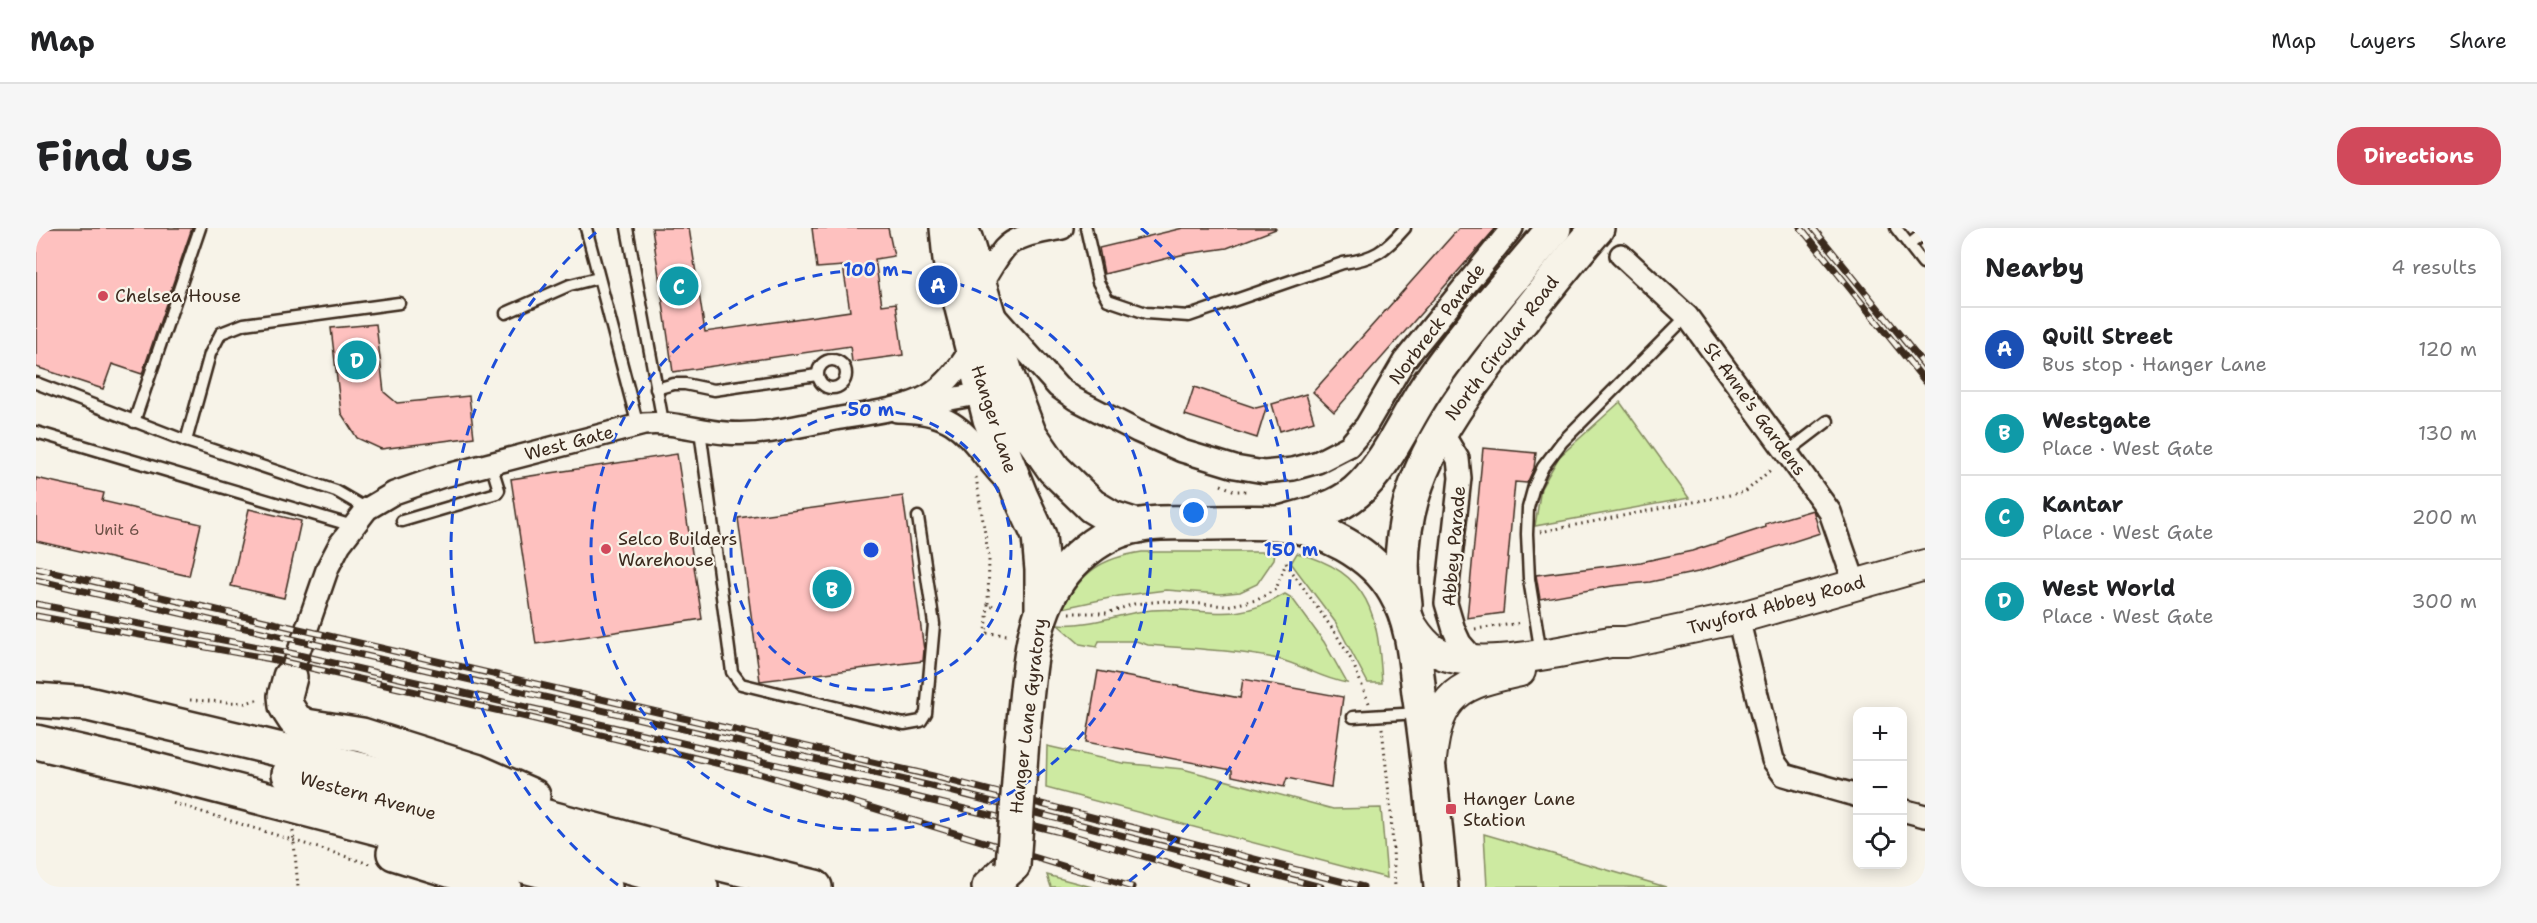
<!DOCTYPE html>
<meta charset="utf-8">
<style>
body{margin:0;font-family:"Shantell Sans",sans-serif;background:#f6f6f6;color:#202124}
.controls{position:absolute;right:18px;bottom:18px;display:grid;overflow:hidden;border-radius:12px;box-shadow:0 3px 15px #0003}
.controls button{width:54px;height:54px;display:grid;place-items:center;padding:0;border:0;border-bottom:2px solid #e0e0e0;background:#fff;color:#202124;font:30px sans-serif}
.you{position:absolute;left:1158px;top:285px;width:21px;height:21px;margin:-15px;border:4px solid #fff;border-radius:50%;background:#1a73e8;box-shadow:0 0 0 9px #1a73e833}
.badge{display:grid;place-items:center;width:39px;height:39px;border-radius:50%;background:#d1495b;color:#fff;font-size:20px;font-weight:700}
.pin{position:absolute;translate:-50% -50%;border:3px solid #fff;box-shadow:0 2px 6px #0006}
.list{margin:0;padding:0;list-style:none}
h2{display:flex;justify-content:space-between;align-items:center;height:78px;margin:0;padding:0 24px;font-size:26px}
h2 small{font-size:20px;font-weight:400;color:#757577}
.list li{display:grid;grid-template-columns:39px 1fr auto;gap:18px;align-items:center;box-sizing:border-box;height:84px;padding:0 24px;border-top:2px solid #e0e0e0}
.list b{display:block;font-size:22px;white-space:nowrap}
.list p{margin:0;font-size:20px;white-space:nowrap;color:#757577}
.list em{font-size:20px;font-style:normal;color:#757577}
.icon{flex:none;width:33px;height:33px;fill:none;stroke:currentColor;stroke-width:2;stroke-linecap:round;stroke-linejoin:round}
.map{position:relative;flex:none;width:1889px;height:659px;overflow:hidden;border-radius:24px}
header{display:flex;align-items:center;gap:36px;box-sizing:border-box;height:84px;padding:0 30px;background:#fff;border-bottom:2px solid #e0e0e0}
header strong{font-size:28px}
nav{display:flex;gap:33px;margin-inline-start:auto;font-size:21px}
.intro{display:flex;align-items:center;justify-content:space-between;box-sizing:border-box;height:144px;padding:0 36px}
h1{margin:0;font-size:42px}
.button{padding:15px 27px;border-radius:24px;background:#d1495b;color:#fff;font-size:21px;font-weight:700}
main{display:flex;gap:36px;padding:0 36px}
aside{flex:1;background:#fff;border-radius:24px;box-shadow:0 3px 15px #0003}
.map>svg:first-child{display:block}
.green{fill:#cdeaa1;stroke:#848a60;stroke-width:1.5}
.building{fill:#fec1bf;stroke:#3b2a1e;stroke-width:1.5}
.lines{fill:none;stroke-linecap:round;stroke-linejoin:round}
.lane-casing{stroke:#3b2a1e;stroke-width:15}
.street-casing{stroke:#3b2a1e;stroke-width:26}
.secondary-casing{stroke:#3b2a1e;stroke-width:34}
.primary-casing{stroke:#3b2a1e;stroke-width:38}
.highway-casing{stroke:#3b2a1e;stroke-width:38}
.path{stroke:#3b2a1e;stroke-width:3;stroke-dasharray:1.5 4.5;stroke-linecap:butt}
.lane{stroke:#f7f3e8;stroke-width:10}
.street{stroke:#f7f3e8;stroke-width:21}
.secondary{stroke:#f7f3e8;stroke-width:30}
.primary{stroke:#f7f3e8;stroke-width:33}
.highway{stroke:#f7f3e8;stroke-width:33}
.rail-casing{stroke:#3b2a1e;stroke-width:7}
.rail{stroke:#f7f3e8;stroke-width:4.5;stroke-dasharray:14;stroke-linecap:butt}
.highway-bridge-casing{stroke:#3b2a1e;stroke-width:38;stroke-linecap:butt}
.highway-bridge{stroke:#f7f3e8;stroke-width:33}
.ring{fill:none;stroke:#1d4ed8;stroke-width:3;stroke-dasharray:10 8}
.poi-dot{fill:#d1495b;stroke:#f7f3e8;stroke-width:2}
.labels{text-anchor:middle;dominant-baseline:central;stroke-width:4.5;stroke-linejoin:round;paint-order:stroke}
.number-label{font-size:15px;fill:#6c5046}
.poi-label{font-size:18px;fill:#3b2a1e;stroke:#f7f3e8;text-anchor:start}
.street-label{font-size:18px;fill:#3b2a1e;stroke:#f7f3e8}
.centre{fill:#1d4ed8;stroke:#f7f3e8;stroke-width:3}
.ring-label{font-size:18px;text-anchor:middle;font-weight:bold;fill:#1d4ed8;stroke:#f7f3e8;stroke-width:4.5;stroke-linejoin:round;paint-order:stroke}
</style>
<header>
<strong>Map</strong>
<nav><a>Map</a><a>Layers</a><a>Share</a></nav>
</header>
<div class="intro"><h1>Find us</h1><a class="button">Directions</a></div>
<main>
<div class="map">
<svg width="1889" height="659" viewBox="0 0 1889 659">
<rect width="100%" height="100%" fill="#f7f3e8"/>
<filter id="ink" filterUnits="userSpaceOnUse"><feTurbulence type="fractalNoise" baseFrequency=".0167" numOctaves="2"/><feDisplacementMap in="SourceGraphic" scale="12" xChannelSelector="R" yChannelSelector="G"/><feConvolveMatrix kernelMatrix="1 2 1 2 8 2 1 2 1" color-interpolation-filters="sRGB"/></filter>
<g filter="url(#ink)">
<!-- green -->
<g class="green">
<path d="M1584 174 1653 270 1499 298 1505 260 1523 229Z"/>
<path d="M1106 324H1239L1238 331 1221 356 1204 364 1184 366 1130 362 1083 368 1027 380C1046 343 1066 330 1106 324Z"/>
<path d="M1261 325C1335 344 1342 387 1346 455H1332L1300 395 1255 335Z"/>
<path d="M1249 366 1256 370 1288 414 1311 455C1286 451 1266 437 1242 431 1200 422 1155 421 1112 417L1100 413H1063L1061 419 1044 416 1021 396C1054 399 1084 385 1116 382 1171 378 1194 398 1249 366Z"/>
<path d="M1011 518 1086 535 1147 541 1297 581 1345 580 1351 650 1010 560Z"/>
<path d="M1448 606 1630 659H1451Z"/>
<path d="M1011 647 1056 659H1015Z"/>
</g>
<!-- building -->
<g class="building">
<path d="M0 0H156L106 146 76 136 67 161 0 139Z"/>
<path d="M616 0H653L669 104 814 83 807 38 781 40 776 0H852L858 28 839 31 846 77 860 75 867 127 816 134 814 118 637 144Z"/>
<path d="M1147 0H1239L1240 1 1191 20 1149 26 1068 46 1063 20Z"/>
<path d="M1423 0H1460L1298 184 1277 164Z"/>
<path d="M340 96 348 164 361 175 433 168 438 209 345 221 321 210 305 185 295 100Z"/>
<path d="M1158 159 1220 180 1231 177 1221 210 1149 187Z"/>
<path d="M1270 166 1278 193 1244 203 1236 176Z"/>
<path d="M1447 220 1500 225 1498 240 1491 255 1479 254 1467 385 1431 390Z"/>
<path d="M641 226 666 391 500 416 475 251Z"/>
<path d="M0 250 68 265 66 273 165 296 153 348 0 313Z"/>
<path d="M867 268 888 422 887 433 724 453 702 290Z"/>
<path d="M213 281 265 293 248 370 195 358Z"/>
<path d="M1777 282 1784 305 1662 344 1614 354 1576 358 1504 371 1500 347 1605 334 1656 323 1730 299 1729 296Z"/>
<path d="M1062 443 1204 470 1207 451 1307 469 1295 559 1251 550 1248 559 1196 548V542L1050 514Z"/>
</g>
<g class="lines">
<defs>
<g id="lane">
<path d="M550 0 602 198"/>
<path d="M591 0 627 194"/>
<path d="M1050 0 1062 54 1072 72 1110 85 1153 88 1307 35C1338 31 1349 23 1369 0"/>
<path d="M1860 0 1887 35"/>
<path d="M1873 17 1889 4"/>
<path d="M470 85 534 57 562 50"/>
<circle cx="796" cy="146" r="14"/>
<path d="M0 155 150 213"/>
<path d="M620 161 638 156H649L678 162 781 147"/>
<path d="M98 194 164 0"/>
<path d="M664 202 696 444 705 456 868 496 885 493 890 485 898 396 882 289"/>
<path d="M0 204 317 298"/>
<path d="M1750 225 1792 193"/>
<path d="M331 281 300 263 150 213 174 126 185 105 208 96 363 75"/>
<path d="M366 293 461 265 463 262 455 236"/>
<path d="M1505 426 1493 351 1491 306 1492 280 1498 258 1507 239 1526 214 1651 88"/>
<path d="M1317 489 1383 485"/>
</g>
<g id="street">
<path d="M1585 27 1651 88 1794 284 1819 356"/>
<path d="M944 58C952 46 959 32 968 21 981 6 1008 4 1026 0"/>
<path d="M957 86 1022 159 1039 171 1101 203 1146 223 1199 239 1228 244 1257 241 1282 234 1313 218 1330 198 1368 133 1476 0"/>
<path d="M891 169 909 172 958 163"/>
<path d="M861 183C930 183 932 215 974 257"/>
<path d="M1405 203 1422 231 1424 250 1410 375 1418 402 1424 415 1438 431"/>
<path d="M1702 390 1737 532 1748 547 1822 568"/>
<path d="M254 449 292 339 304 316 331 281 358 265 404 249 608 196C636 193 662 203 690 205 727 208 763 198 799 191 828 186 867 182 892 168 911 157 924 139 935 121"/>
<path d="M1866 582 1889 588"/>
</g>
<g id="secondary">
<path d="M1371 390C1377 401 1384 411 1393 419 1430 448 1530 422 1574 414H1590L1702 390 1889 337"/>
<path d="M1395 531C1402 465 1423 456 1484 443"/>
</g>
<g id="primary">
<path d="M911 0 914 32 954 191 985 269 1003 308 1006 342V380"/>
<path d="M929 10 970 145 993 205 1018 241 1056 278 1076 290 1101 298"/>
</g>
<g id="highway">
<path d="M1244 295C1270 288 1299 282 1320 264 1354 234 1370 187 1397 150 1433 98 1478 49 1518 0"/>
<path d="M1369 376C1352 263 1411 186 1478 102 1505 68 1532 33 1561 0"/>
<path d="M254 449 249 468 250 478 259 492 270 498 326 507 440 543 497 568"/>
<path d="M0 472 52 476 233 519 433 568 677 634 779 659"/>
<path d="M986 512C993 455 991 389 1029 343 1045 324 1068 306 1092 300 1114 293 1141 295 1164 295 1190 295 1216 294 1241 295 1286 299 1337 325 1359 364 1377 394 1379 431 1383 465 1393 529 1399 594 1405 659"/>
<path d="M0 514 100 537 569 659"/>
<path d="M253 546 665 659"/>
<path d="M358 625 468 659"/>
<path d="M953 659 977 637"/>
</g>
</defs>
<!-- lane casing -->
<use href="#lane" class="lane-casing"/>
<!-- street casing -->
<use href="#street" class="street-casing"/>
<!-- secondary casing -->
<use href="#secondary" class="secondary-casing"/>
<!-- primary casing -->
<use href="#primary" class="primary-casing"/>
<!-- highway casing -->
<use href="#highway" class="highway-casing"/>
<!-- path -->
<g class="path">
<path d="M940 249 953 331 952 376 957 378"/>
<path d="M1185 257 1199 263H1213"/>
<path d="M1504 304 1709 264 1737 240"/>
<path d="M1250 335 1300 406 1316 433 1333 475"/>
<path d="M952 376 950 405 973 407"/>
<path d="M1033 385H1071L1098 376 1128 373 1191 378 1221 372 1240 361 1250 335"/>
<path d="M1439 401 1486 395"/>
<path d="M154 472 209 475 224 471"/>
<path d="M1346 500 1355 585 1359 659"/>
<path d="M137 575 337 637"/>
<path d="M257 603 262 659"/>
</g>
<!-- lane -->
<use href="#lane" class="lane"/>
<!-- street -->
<use href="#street" class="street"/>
<!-- secondary -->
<use href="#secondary" class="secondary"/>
<!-- primary -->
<use href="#primary" class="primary"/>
<!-- highway -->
<use href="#highway" class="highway"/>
<defs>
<g id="rail">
<path d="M1765 0 1889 153"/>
<path d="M1777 0 1889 138"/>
<path d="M0 340 897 548 1327 659"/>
<path d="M0 352 895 558 1285 659"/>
<path d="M0 376 254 425 855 563 1020 603 1213 659"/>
<path d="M0 388 235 431 499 491 725 546 1096 659"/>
</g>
</defs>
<!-- rail casing -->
<use href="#rail" class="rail-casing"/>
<!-- rail -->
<use href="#rail" class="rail"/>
<defs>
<path id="highway-bridge" d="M977 637 986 512"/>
</defs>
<!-- highway-bridge casing -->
<use href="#highway-bridge" class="highway-bridge-casing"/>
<!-- highway-bridge -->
<use href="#highway-bridge" class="highway-bridge"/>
</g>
</g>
<!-- distance rings -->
<g class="ring">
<circle cx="835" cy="322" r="140"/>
<circle cx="835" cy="322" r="280"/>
<path d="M582 657A420 420 0 0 1 565 0M1105 0A420 420 0 0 1 1088 657"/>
</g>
<!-- markers -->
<g class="poi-dot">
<circle cx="67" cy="68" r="6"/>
<circle cx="570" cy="321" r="6"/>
<rect x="1409" y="575" width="12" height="12" rx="3"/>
</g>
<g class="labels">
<!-- number labels -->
<g class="number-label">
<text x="81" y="302">Unit 6</text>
</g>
<!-- poi labels -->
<g class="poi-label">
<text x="79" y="68">Chelsea House</text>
<text x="582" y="311">Selco Builders<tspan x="582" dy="21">Warehouse</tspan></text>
<text x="1427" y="571">Hanger Lane<tspan x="1427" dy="21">Station</tspan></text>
</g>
<!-- street labels -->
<g class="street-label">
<text transform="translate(1401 96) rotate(-53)">Norbreck Parade</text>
<text transform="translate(1466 120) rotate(-53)">North Circular Road</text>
<text transform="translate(1719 181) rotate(54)">St Anne's Gardens</text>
<text transform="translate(958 191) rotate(72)">Hanger Lane</text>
<text transform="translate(533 215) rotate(-15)">West Gate</text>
<text transform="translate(1418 318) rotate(-85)">Abbey Parade</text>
<text transform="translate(1740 377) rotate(-15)">Twyford Abbey Road</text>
<text transform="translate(992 488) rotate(-83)">Hanger Lane Gyratory</text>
<text transform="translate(332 568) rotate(15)">Western Avenue</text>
</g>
</g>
<circle cx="835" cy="322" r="9" class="centre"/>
<g class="ring-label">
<text x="835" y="48">100 m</text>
<text x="835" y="188">50 m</text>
<text x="1255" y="328">150 m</text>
</g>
</svg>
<div class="controls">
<button>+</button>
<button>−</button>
<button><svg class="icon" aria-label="locate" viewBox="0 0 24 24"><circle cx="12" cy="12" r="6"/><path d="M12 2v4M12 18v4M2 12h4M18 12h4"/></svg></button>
</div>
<div class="you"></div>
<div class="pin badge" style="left:902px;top:57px;background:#1a4fb4">A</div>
<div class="pin badge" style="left:796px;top:361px;background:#0f9aa8">B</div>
<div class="pin badge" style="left:643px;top:58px;background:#0f9aa8">C</div>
<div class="pin badge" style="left:321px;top:132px;background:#0f9aa8">D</div>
</div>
<aside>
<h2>Nearby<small>4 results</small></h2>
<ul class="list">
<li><span class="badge" style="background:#1a4fb4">A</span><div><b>Quill Street</b><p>Bus stop · Hanger Lane</p></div><em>120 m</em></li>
<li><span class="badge" style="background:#0f9aa8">B</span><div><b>Westgate</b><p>Place · West Gate</p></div><em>130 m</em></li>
<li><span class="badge" style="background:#0f9aa8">C</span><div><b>Kantar</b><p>Place · West Gate</p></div><em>200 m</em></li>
<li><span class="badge" style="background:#0f9aa8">D</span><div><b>West World</b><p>Place · West Gate</p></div><em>300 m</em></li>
</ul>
</aside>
</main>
